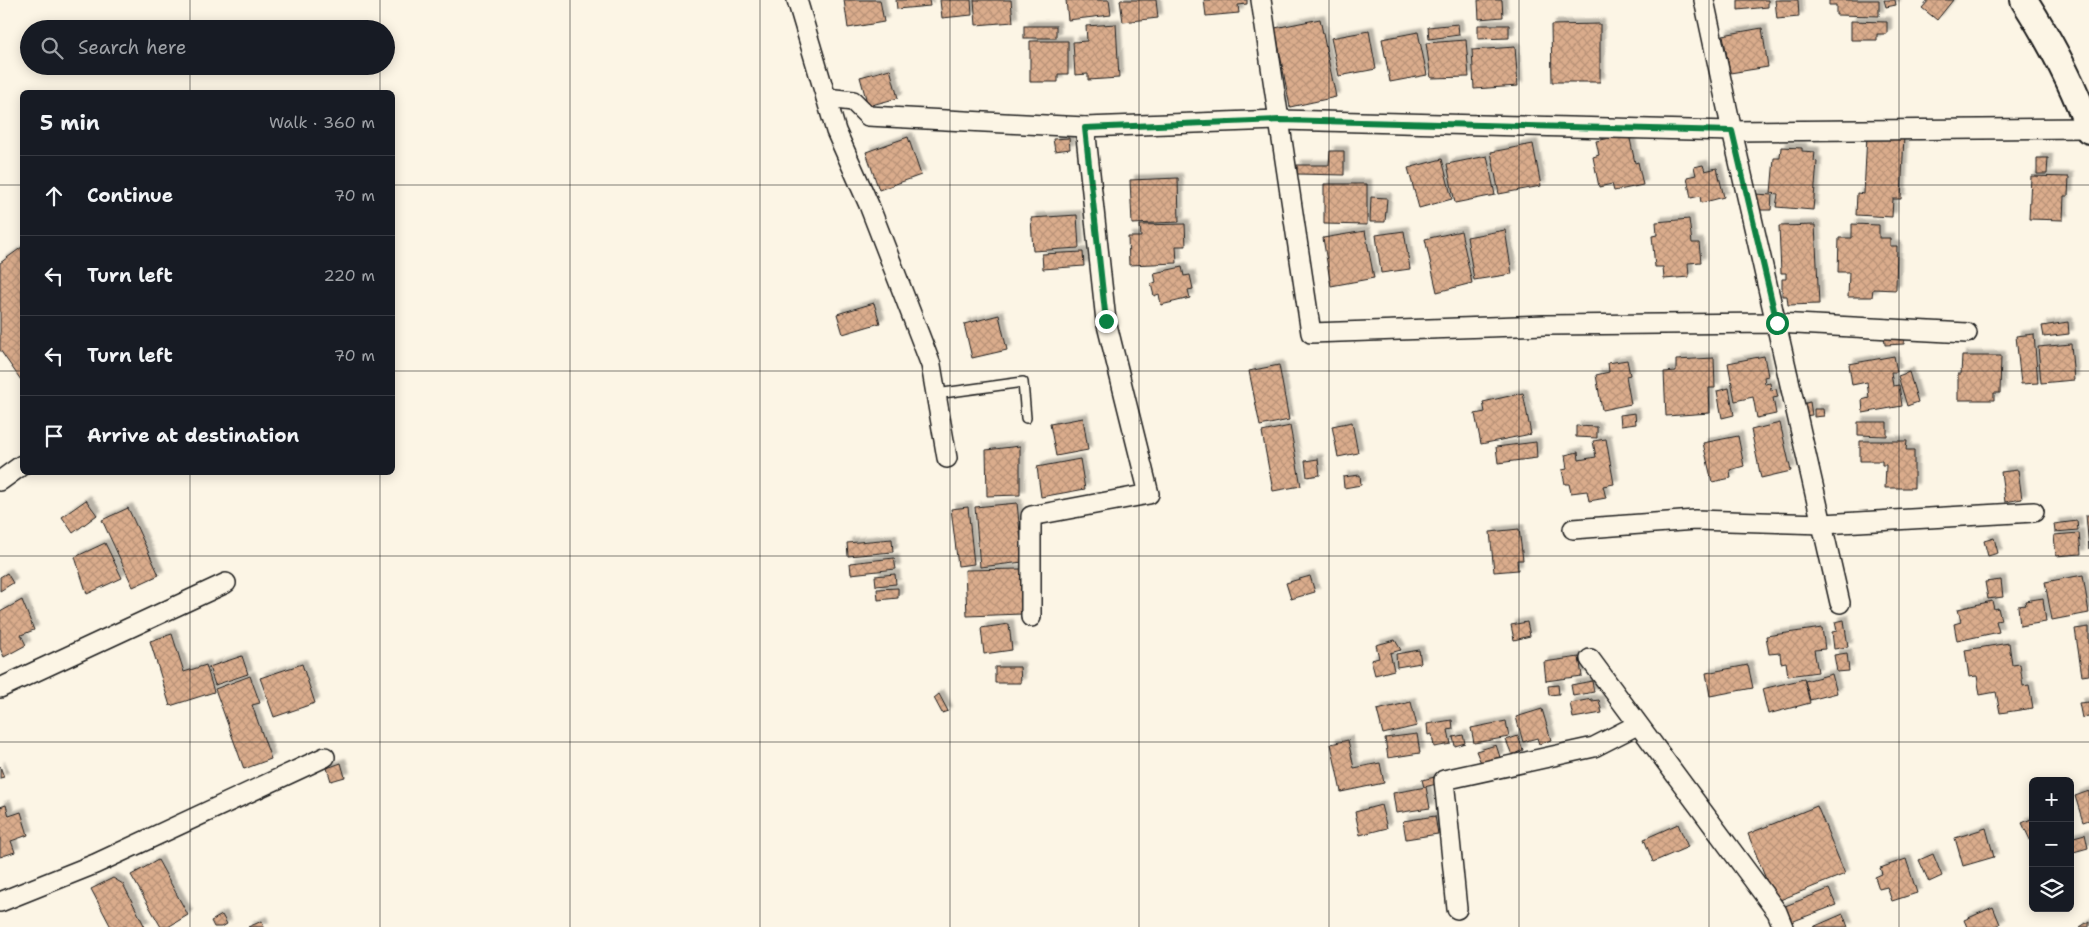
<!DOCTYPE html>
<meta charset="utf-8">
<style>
body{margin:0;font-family:"Shantell Sans",sans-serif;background:#20242c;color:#f1f3f6}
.controls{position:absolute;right:15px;bottom:15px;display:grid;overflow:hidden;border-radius:8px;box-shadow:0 2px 12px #0003}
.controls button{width:45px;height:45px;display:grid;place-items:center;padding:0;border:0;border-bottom:1px solid #363941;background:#171b24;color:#f1f3f6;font:25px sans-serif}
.stop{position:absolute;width:15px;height:15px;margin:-11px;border:4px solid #0b8043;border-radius:50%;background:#fff}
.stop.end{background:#0b8043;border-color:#fff;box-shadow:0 1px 5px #0008}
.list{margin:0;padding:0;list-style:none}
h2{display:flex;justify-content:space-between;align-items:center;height:65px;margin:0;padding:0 20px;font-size:21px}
h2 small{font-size:16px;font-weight:400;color:#9ea1a6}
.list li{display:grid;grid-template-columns:32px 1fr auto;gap:15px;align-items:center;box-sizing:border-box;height:80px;padding:0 20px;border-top:1px solid #363941}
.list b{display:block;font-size:19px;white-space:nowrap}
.list em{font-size:16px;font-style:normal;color:#9ea1a6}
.icon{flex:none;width:28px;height:28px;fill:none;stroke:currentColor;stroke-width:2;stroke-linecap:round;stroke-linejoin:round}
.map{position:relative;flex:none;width:2089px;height:927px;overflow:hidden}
.search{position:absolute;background:#171b24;box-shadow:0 2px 12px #0003;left:20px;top:20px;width:375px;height:55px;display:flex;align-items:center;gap:12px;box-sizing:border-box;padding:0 18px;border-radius:28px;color:#9ea1a6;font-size:19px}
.panel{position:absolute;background:#171b24;box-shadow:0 2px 12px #0003;left:20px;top:90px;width:375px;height:385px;border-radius:8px}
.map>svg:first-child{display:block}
.building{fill:url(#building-cross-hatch);stroke:#1c1c1c;filter:url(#shadow)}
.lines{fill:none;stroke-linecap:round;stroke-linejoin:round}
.lane-casing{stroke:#1c1c1c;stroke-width:12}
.street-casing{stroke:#1c1c1c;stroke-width:22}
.secondary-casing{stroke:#1c1c1c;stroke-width:30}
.lane{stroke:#fcf5e5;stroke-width:9}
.street{stroke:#fcf5e5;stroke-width:19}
.secondary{stroke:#fcf5e5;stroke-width:26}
.route{stroke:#0b8043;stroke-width:6}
.grid{fill:none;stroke:#1c1c1c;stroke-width:1;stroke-opacity:0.55}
</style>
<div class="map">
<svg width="2089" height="927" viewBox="0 0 2089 927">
<defs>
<pattern id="building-cross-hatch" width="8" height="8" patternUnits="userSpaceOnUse" patternTransform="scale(1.25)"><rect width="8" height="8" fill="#daac8c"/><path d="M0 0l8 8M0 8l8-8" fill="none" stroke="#ba9378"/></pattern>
<filter id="shadow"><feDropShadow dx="4.5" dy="-4.5" stdDeviation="1" flood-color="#0004"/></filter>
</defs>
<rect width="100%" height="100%" fill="#fcf5e5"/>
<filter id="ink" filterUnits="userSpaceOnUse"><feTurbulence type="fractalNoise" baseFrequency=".02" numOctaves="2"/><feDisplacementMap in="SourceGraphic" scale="10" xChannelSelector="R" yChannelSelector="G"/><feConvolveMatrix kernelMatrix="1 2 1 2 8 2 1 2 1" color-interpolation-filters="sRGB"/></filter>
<g filter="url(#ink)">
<!-- building -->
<g class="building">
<path d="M844 0H880L884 22 848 28Z"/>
<path d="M896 0H929L930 6 897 9Z"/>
<path d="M940 0H971L972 15 942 18Z"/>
<path d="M974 0H1011L1013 22 976 25Z"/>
<path d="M1066 0H1109L1111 15 1068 20Z"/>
<path d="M1120 0H1156L1158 18 1123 22Z"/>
<path d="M1204 0H1247V4L1238 5 1239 13 1206 16Z"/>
<path d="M1478 0H1502L1503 17 1479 19Z"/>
<path d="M1738 0H1768V7L1738 10Z"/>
<path d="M1775 0H1798L1799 17 1777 19Z"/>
<path d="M1829 0H1879V16L1836 15V5H1829Z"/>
<path d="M1884 0H1895L1896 5 1886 7Z"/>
<path d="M1929 0H1953L1937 20 1922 8Z"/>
<path d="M1320 19 1336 97 1290 107 1275 28Z"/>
<path d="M1851 21 1887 22V34H1877V40H1851Z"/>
<path d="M1116 24 1119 78 1088 80V74L1075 75 1073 42 1087 41 1086 26Z"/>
<path d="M1458 24 1459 35 1429 39 1428 27Z"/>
<path d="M1600 24V82H1552L1551 25Z"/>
<path d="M1478 25H1509V38L1478 39Z"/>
<rect x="1024" y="26" width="32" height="12"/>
<path d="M1762 28 1768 67 1730 73 1723 35Z"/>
<path d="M1369 31 1376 69 1339 76 1331 38Z"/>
<path d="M1418 32 1427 75 1390 82 1382 39Z"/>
<path d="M1466 40 1469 77 1431 78 1426 43Z"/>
<path d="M1030 41H1068V74H1058V82H1030Z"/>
<path d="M1515 47 1518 86 1474 89 1472 50Z"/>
<path d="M890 69 898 98 868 106 860 77Z"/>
<path d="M1629 134 1635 163 1638 162 1643 185 1614 191 1612 184 1599 187 1593 157 1599 155 1596 141Z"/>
<path d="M1867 134 1904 136 1901 199H1893L1892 217 1856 215 1857 193 1864 194Z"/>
<path d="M908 137 921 175 879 190 866 152Z"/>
<path d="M1069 138 1070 149 1055 151 1053 139Z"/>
<path d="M1533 144 1541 186 1499 194 1491 152Z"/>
<path d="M1781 147 1802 148V151L1815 152 1814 161 1817 162 1813 210 1776 207 1778 194 1771 193 1774 158H1780Z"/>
<path d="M1330 151H1344V175L1297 174V165H1329Z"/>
<path d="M1487 156 1495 195 1455 203 1447 164Z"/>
<path d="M2037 158H2048L2047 174H2037Z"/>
<path d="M1442 159 1452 199 1419 208 1408 168Z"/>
<path d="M1703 165 1705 171 1717 168 1724 197 1701 203 1700 196 1691 198 1687 177 1696 175 1694 167Z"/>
<path d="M2031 176 2069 177 2068 196H2064L2063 220 2029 219Z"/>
<path d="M1178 178 1179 222 1132 224 1130 180Z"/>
<path d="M1324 184H1367V225L1324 224Z"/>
<path d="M1754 194 1772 195 1771 210H1753Z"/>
<path d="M1371 197 1387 198 1385 222H1370Z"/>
<path d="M1077 215 1079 248 1033 251 1031 218Z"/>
<path d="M1689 219 1692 243H1699L1701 262 1688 263 1689 277 1664 279 1663 267H1655L1652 236 1657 235 1656 222Z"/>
<path d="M1185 224 1186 246H1176L1177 263 1129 265 1128 237H1141L1140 225Z"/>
<path d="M1852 224 1879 225V238H1890V246H1897L1896 290 1873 289 1872 297H1848L1849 272H1838L1839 238H1852Z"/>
<path d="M1815 225 1819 304 1788 305 1787 296H1782V279H1786V273H1781L1779 226Z"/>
<path d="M1505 230 1512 274 1474 280 1467 237Z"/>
<path d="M1365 231 1374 278 1331 286 1323 238Z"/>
<path d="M1404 231 1410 269 1381 273 1376 235Z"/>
<path d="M1461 231 1472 283 1437 292 1425 239Z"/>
<path d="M22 247V379L21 380 0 350V263Z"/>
<path d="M1083 252 1084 266 1043 269 1042 254Z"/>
<path d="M1182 267 1184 276 1190 275 1193 289 1188 290 1190 298 1161 305 1159 294 1154 296 1151 284 1156 282 1154 273Z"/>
<path d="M874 303 880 323 843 334 837 314Z"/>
<path d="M999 315 1007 350 972 358 964 324Z"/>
<path d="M2068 322 2069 334 2044 337 2042 326Z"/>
<path d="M1903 332 1904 344 1885 345 1884 333Z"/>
<path d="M2034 334 2038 383 2021 384 2016 336Z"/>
<path d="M2071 344 2074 380 2041 383 2038 347Z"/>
<path d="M1764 356 1768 376 1764 377 1765 384 1770 383 1771 390 1776 389 1778 397 1773 398 1776 414 1757 418 1753 397 1735 401 1728 363Z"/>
<path d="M1894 356 1897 372H1891L1893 386 1899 385 1902 406 1863 413 1862 400 1869 398 1867 382 1852 385 1849 364Z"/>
<path d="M1962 356H2001L2000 393H1994V400H1958V374H1961Z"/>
<path d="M1714 358 1715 388H1709L1710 413 1666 416 1664 372 1676 371V360Z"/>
<path d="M1627 360 1630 375 1626 376 1631 404 1602 410 1596 375 1609 372 1608 363Z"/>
<path d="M1279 365 1289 420 1260 426 1249 371Z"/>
<path d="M1909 372 1918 402 1907 406 1898 376Z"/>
<path d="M1729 388 1734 415 1722 418 1717 391Z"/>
<path d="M1523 393 1531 434 1481 444 1475 414 1485 412 1483 402Z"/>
<path d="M1810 402 1812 415 1803 416 1801 404Z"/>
<path d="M1814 409H1823L1824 416 1814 417Z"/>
<path d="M1635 413 1636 424 1621 426 1620 415Z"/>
<path d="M1083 418 1088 450 1056 456 1050 424Z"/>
<path d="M1352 422 1358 453 1338 457 1332 426Z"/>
<path d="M1858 422H1887V436L1858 435Z"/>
<path d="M1780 423 1791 471 1761 478 1751 430Z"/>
<path d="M1290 426 1301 486 1273 491 1262 432Z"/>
<path d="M1576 426 1597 427V438L1576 437Z"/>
<path d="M1738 436 1744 466 1730 470 1731 478 1712 482 1703 443Z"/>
<path d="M1606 439 1614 484 1603 486 1606 498 1589 501 1587 491 1571 493 1569 484H1565L1562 470 1567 469 1565 455 1578 452 1579 460 1596 457 1593 441Z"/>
<path d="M1860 441H1907L1906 450H1914V488H1885L1886 465H1882V461H1860Z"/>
<path d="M1536 442 1537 458 1498 463 1496 447Z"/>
<path d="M1020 446V495L987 496 986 450Z"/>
<path d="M1080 459 1085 489 1041 497 1037 467Z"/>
<path d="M1318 459 1320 475 1307 477 1305 461Z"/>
<path d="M2018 470 2022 499 2005 502 2001 472Z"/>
<path d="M1360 475 1361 485 1344 488 1343 477Z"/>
<path d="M86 500 97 515 73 533 62 517Z"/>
<path d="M1017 503 1023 562 980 567 975 507Z"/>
<path d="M968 507 974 564 958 566 951 509Z"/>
<path d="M128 508 159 575 133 587 102 520Z"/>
<path d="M2086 515H2089V549Z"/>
<path d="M2077 521 2078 530 2055 532 2054 524Z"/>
<path d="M1519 529 1523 560H1517L1518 570 1494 572 1490 532Z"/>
<path d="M2079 533 2081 554 2056 556 2054 535Z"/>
<path d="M1994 538 1998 553 1988 556 1984 541Z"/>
<path d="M892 539 893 552 848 556 847 543Z"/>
<path d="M105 543 122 578 87 594 75 557Z"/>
<path d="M894 558 896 569 851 574 850 563Z"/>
<path d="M1021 569 1022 614 967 616 965 570Z"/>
<path d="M7 573 13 583 0 591V577Z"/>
<path d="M895 574 896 584 876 586 875 576Z"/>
<path d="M2083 575 2089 613 2052 620 2045 582Z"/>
<path d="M1310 576 1315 592 1291 599 1286 583Z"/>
<path d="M2001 580 2003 597 1988 599 1985 582Z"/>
<path d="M898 588V598L878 600 877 589Z"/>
<path d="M2043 598 2046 622 2020 626 2018 606 2026 605 2025 601Z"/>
<path d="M22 600 34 630 21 635 26 645 4 657 0 648V612Z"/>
<path d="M1992 601 1994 609 1998 608 2001 620 1996 621 1999 632 1957 641 1954 624 1961 622 1958 609Z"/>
<path d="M1844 620 1848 647 1834 649 1832 632 1837 631 1835 622Z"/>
<path d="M1527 622 1530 636 1514 640 1511 625Z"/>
<path d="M1009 624 1012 650 984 654 981 628Z"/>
<path d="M2089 627V675L2082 676 2075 629Z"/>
<path d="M1822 628 1825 649 1814 650 1818 672 1788 676 1786 662 1781 663 1780 653 1769 654 1766 636Z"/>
<path d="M172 634 184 672 206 665 214 692 170 706 150 641Z"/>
<path d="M1395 640 1401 650 1390 653 1394 670 1375 675 1371 660 1379 658 1376 645Z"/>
<path d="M2009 643 2012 665 2020 664 2023 686 2029 685 2033 708 2000 713 1996 692 1980 695 1977 676 1969 677 1965 650Z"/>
<path d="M1419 650 1421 663 1397 667 1396 654Z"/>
<path d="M1847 653 1849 671 1837 672 1834 655Z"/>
<path d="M242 656 248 674 215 685 209 667Z"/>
<path d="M1579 657 1582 676 1546 681 1544 662Z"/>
<path d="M302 664 315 703 274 717 260 678Z"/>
<path d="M1748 665 1753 688 1710 696 1706 673Z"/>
<path d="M995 667H1020L1021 683H995Z"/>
<path d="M1832 674 1837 693 1810 700 1805 681Z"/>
<path d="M250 676 260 703 252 705 271 759 244 769 215 689Z"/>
<path d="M1804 679 1810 703 1768 714 1762 689Z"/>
<path d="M1592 681 1594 692 1573 696 1571 685Z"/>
<path d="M1558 685 1559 694 1549 695 1548 686Z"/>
<path d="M939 694 948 711 942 713 934 698Z"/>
<path d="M1592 699V701L1599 700 1602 713 1573 718 1570 703Z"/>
<path d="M1411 702 1417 726 1383 734 1377 710Z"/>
<path d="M2089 702V717L2082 718 2079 703Z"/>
<path d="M1542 709 1551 740 1539 744 1537 738 1523 742 1516 717Z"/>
<path d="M1452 720 1453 729 1448 730 1451 744 1434 747 1432 734 1428 735 1427 724Z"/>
<path d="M1506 721 1509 737 1474 743 1471 728Z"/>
<path d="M1417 734 1420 753 1388 758 1385 738Z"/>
<path d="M1463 735 1465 743 1455 746 1453 737Z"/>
<path d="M1518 736 1523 750 1512 755 1506 740Z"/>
<path d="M1348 740 1354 768 1380 763 1384 783 1341 792 1331 744Z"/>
<path d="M1496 745 1500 757 1481 763 1476 751Z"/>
<path d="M341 763 345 777 331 781 327 768Z"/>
<path d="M0 766 4 777 0 778Z"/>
<path d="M1439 776 1441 783 1424 787 1422 780Z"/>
<path d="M1426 787 1430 808 1396 813 1393 793Z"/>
<path d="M2089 791V820L2083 822 2075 796Z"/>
<path d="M6 805 9 816 21 812 28 835 11 841 15 852 0 857V807Z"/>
<path d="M1381 805 1387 828 1360 835 1355 812Z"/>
<path d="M1817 806 1845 874 1775 902 1748 834Z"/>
<path d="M1435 816 1438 834 1406 839 1403 821Z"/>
<path d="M2033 818V846L2022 823Z"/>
<path d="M1678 824 1688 847 1653 862 1644 839Z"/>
<path d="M1986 828 1994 857 1963 866 1955 838Z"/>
<path d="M2085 834 2088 848 2070 853V838Z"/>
<path d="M1933 854 1942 876 1929 882 1919 860Z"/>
<path d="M1906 859 1917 893 1892 901 1887 887 1879 889 1875 877 1882 874 1880 868Z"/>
<path d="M158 860 188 915 168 927H161L131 875Z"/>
<path d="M113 878 123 884 145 927H111L91 889Z"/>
<path d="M1829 889 1836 905 1786 924 1780 908Z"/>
<path d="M1993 907 2000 924 1994 927H1967L1964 920Z"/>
<path d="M1843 914 1848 927H1813Z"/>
<path d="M222 915 227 924 222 927H214L211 921Z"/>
<path d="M262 921 264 927H248Z"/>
<path d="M2089 921V927H2080Z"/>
</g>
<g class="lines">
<defs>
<path id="lane" d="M936 394 1023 382 1026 418"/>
<g id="street">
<path d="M797 0 836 131 869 205 931 365 947 458"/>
<path d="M1261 0 1311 333 1545 325 1777 323 1967 333"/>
<path d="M1704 0 1732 131 1840 603"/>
<path d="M826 98 853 101 868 116 1085 127 1280 120 1732 131 2089 128"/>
<path d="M0 481 22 465"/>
<path d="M1573 529 1695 520 1823 524 2034 512"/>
<path d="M1031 617V516L1149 494 1106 321 1085 127"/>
<path d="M1590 659 1777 912 1783 927"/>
<path d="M0 688 226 583"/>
<path d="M0 902 95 864 325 757"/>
<path d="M1457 909 1444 780 1594 747 1637 725"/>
</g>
<path id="secondary" d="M2024 0C2050 41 2074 84 2089 130"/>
</defs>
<!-- lane casing -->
<use href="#lane" class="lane-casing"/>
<!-- street casing -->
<use href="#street" class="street-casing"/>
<!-- secondary casing -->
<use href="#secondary" class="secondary-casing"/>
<!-- lane -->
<use href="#lane" class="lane"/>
<!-- street -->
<use href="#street" class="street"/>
<!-- secondary -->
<use href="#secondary" class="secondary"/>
</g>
</g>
<g class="lines" filter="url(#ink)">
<!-- route -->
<path class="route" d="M1106 321 1085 128 1280 120 1732 131 1777 323"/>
</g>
<!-- grid -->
<path class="grid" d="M190 0V29M380 0V29M570 0V927M760 0V927M950 0V927M1139 0V927M1329 0V927M1519 0V927M1709 0V927M1899 0V927M190 66V92M380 66V92M0 185H22M392 185H2089M0 371H22M392 371H2089M190 472V927M380 472V927M0 556H2089M0 742H2089"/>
</svg>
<div class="controls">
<button>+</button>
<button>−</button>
<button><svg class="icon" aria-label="layers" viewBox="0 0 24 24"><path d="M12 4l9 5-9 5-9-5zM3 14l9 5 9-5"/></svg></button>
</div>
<div class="stop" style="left:1777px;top:323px"></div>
<div class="stop end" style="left:1106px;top:321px"></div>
<div class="search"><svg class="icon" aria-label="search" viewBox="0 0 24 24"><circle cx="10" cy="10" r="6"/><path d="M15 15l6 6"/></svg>Search here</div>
<section class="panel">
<h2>5 min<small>Walk · 360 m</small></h2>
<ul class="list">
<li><svg class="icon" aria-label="ahead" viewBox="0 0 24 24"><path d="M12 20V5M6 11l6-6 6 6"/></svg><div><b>Continue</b></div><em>70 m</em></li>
<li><svg class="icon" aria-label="left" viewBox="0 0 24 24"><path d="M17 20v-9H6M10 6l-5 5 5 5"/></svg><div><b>Turn left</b></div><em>220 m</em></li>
<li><svg class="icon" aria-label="left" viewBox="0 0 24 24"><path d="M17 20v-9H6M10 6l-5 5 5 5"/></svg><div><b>Turn left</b></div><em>70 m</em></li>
<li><svg class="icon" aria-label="arrive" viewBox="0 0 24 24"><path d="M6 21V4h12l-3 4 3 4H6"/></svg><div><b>Arrive at destination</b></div></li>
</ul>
</section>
</div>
